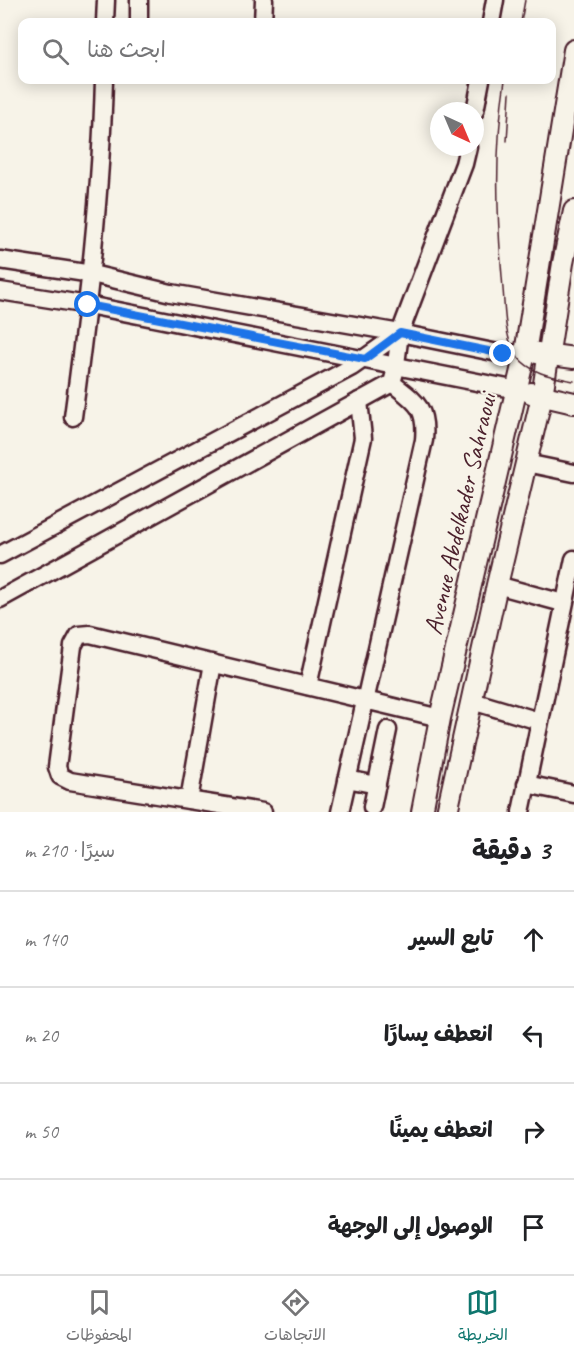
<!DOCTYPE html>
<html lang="ar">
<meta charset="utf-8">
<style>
body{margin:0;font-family:Caveat,"Playpen Sans Arabic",sans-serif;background:#f6f6f6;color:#202124;direction:rtl}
.compass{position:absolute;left:430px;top:102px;width:54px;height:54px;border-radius:50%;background:#fff;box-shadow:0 3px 15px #0003;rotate:136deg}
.stop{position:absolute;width:18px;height:18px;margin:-14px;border:4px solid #1a73e8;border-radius:50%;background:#fff}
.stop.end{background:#1a73e8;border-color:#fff;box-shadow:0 2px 6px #0008}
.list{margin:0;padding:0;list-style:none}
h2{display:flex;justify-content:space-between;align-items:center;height:78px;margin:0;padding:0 24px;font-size:26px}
h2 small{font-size:20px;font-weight:400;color:#757577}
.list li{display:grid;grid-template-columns:39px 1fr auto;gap:18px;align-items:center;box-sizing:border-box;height:96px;padding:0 24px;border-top:2px solid #e0e0e0}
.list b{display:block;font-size:22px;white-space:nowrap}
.list em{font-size:20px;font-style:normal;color:#757577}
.icon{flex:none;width:33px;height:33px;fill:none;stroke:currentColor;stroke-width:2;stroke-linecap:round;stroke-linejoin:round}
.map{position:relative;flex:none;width:574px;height:812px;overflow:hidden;direction:ltr}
.search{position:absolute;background:#fff;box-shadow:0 3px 15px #0003;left:18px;right:18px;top:18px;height:66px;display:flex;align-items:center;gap:15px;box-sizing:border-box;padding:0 21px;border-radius:12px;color:#757577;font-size:22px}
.sheet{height:462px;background:#fff}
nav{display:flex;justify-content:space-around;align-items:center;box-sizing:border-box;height:84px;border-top:2px solid #e0e0e0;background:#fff;font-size:16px;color:#757577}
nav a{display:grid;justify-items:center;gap:3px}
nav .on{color:#0f766e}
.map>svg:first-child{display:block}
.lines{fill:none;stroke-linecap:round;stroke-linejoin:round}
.minor-casing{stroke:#4a1f2b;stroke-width:21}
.major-casing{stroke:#4a1f2b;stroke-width:24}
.minor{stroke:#f7f3e8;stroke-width:16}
.major{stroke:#f7f3e8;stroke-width:20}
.tram{stroke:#4a1f2b;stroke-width:1.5}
.route{stroke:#1a73e8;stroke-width:8}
.labels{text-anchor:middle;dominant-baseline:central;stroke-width:4.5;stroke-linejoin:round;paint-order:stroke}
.street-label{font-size:26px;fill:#4a1f2b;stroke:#f7f3e8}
</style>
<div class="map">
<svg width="574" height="812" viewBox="0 0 574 812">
<rect width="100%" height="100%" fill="#f7f3e8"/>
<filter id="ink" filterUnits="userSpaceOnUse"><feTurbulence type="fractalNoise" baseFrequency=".0167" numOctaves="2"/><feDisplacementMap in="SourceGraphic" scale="12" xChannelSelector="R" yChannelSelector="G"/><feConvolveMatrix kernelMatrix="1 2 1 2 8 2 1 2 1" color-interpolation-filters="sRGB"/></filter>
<g filter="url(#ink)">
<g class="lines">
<defs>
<g id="minor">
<path d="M139 0V22"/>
<path d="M105 22 106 0"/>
<path d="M263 22 264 0"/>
<path d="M491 22 495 0"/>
<path d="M475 111 481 80"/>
<path d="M0 260 92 274 171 293 400 333 503 354 525 353"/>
<path d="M0 291 88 305 517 390"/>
<path d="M73 417C88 305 101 193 104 80"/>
<path d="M526 463 574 473"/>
<path d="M0 555 352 367 400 333"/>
<path d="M497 585 563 603"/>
<path d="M0 599 392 383 395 372 400 333 464 164 468 147"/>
<path d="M308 686 363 438 359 401"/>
<path d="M472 701 539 721"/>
<path d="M347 779 377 785"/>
<path d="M526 784 574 794"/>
<path d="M189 800 213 663"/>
<path d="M372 807 388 730"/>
<path d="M263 812 70 781 60 776 57 767 73 646 79 635 90 634 440 718"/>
<path d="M340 812 424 440C427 407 416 402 392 383"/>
<path d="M521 812 574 559"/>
</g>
<g id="major">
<path d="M537 353 574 358"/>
<path d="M531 393 574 403"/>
<path d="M422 812 440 718 525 353 574 50"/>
<path d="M447 812 497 585 542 396 563 263 574 211"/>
</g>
</defs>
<!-- minor casing -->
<use href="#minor" class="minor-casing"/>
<!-- major casing -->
<use href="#major" class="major-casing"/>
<!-- minor -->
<use href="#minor" class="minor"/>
<!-- major -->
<use href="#major" class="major"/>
<!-- tram -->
<g class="tram">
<path d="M521 22 525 0"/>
<path d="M505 80C494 150 497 219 503 289 505 310 504 338 517 356 531 374 553 377 574 381"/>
<path d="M507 141 510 93"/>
</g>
</g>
</g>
<g class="lines" filter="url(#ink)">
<!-- route -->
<path class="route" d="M88 305 365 359 400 333 503 354"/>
</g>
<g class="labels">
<!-- street labels -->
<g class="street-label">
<text transform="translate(460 514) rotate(-77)">Avenue Abdelkader Sahraoui</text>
</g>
</g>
</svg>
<svg class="compass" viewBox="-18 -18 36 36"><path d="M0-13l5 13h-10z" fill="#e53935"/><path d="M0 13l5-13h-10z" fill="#757577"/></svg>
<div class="stop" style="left:88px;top:305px"></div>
<div class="stop end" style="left:503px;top:354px"></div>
<div class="search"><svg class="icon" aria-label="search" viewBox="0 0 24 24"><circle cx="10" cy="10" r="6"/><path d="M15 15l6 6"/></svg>ابحث هنا</div>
</div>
<section class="sheet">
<h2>3 دقيقة<small>سيرًا · 210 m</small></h2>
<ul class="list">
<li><svg class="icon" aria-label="ahead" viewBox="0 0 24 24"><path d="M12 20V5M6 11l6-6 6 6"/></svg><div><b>تابع السير</b></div><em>140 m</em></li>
<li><svg class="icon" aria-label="left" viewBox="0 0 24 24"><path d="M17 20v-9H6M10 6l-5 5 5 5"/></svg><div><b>انعطف يسارًا</b></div><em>20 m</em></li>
<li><svg class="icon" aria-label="right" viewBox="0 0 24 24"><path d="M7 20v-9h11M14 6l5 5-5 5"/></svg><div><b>انعطف يمينًا</b></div><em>50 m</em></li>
<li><svg class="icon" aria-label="arrive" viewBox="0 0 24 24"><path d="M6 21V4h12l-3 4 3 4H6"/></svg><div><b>الوصول إلى الوجهة</b></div></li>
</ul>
</section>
<nav>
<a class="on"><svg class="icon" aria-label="map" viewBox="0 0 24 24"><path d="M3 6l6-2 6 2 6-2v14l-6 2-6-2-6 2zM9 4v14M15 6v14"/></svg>الخريطة</a>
<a><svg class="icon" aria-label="directions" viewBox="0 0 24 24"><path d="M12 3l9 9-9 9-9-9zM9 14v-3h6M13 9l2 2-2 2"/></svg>الاتجاهات</a>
<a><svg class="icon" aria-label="saved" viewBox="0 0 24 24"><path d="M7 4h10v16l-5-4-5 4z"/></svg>المحفوظات</a>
</nav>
